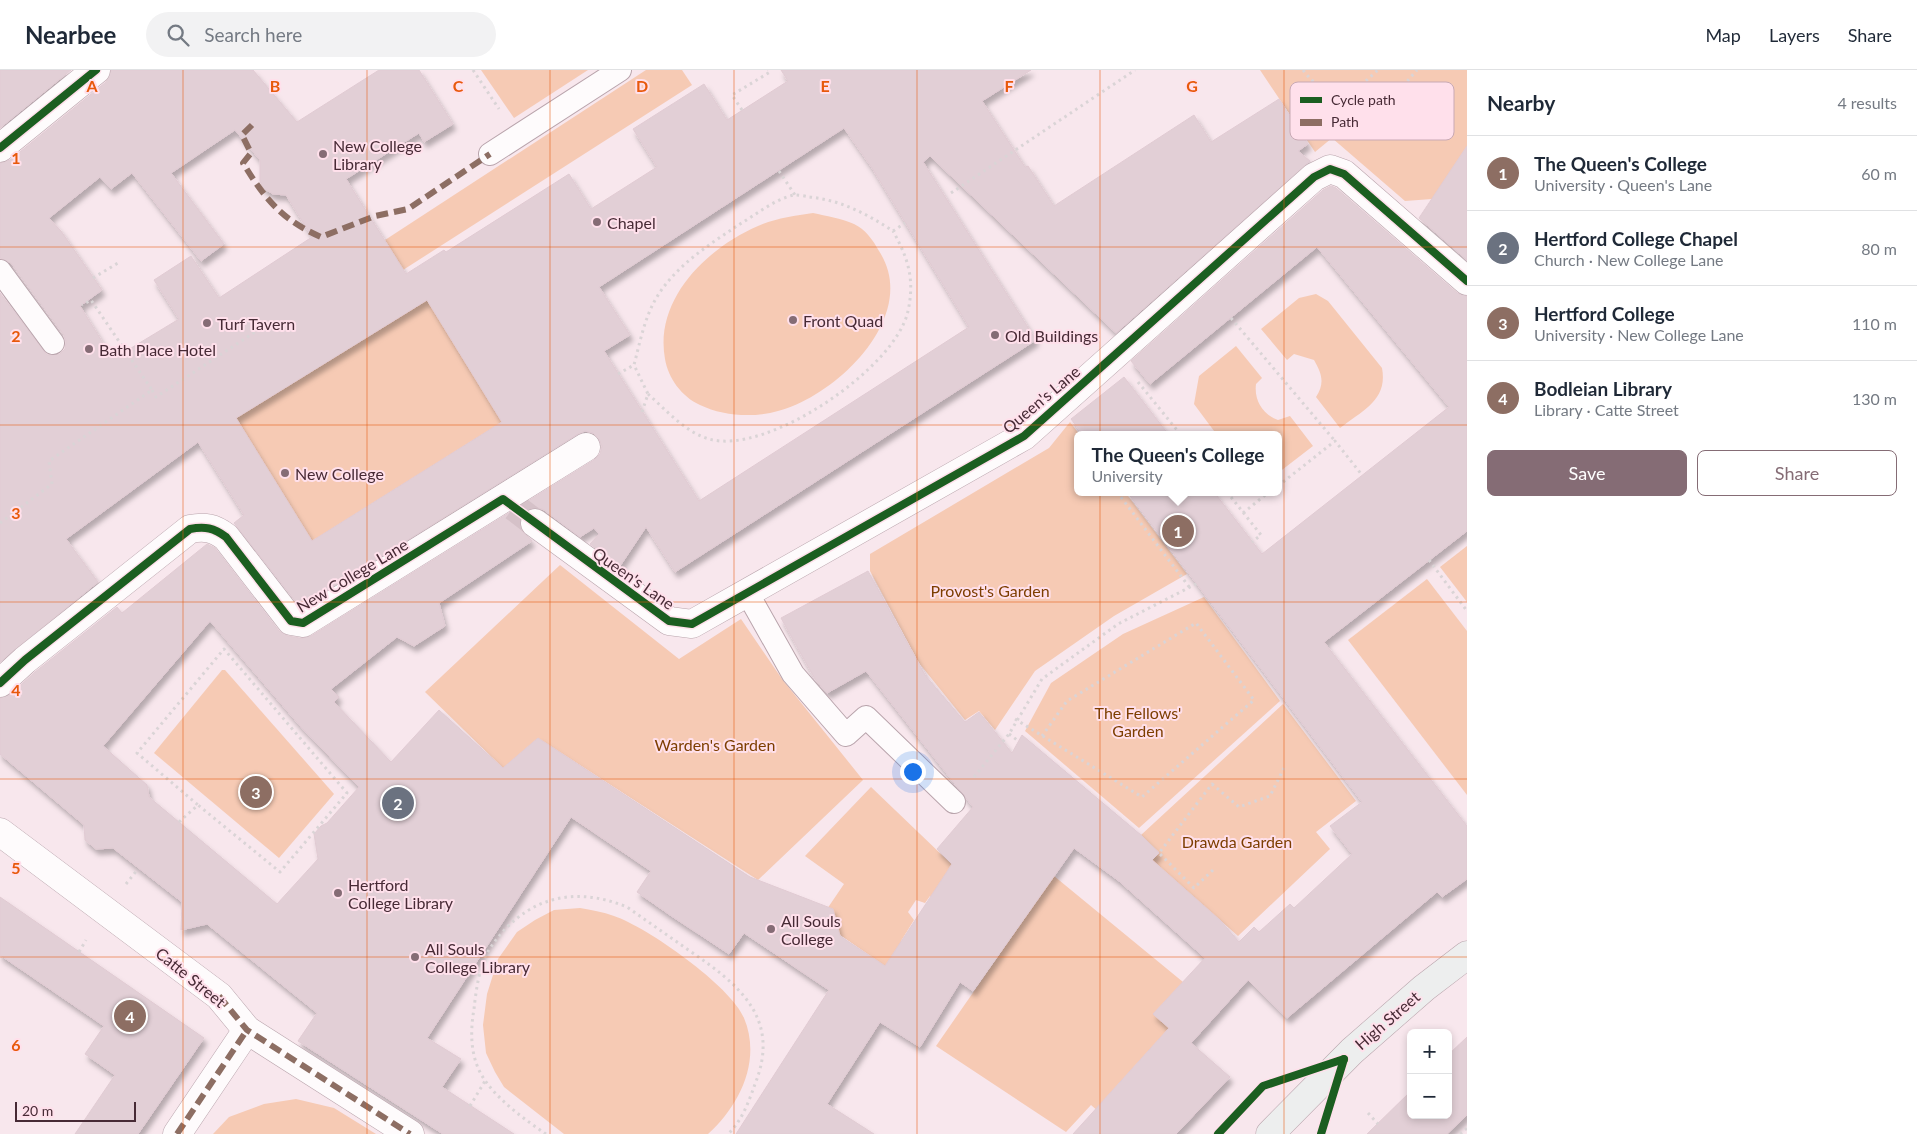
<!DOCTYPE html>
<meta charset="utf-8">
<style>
body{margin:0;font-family:Lato,sans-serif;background:#f2f2f3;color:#1f2937}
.controls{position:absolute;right:15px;bottom:15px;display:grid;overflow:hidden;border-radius:8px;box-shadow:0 2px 8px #0003}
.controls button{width:45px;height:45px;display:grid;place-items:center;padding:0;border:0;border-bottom:1px solid #e0e1e3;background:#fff;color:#1f2937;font:25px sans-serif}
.scale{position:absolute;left:15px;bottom:12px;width:121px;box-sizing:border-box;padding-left:5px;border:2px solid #472a35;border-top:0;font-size:14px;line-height:18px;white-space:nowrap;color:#472a35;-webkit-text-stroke:4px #ffe0eb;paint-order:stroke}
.you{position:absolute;left:912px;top:701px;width:18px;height:18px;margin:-12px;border:4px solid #fff;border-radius:50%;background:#1a73e8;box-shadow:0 0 0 8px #1a73e833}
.badge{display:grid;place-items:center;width:32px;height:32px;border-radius:50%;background:#856c75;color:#fff;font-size:16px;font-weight:700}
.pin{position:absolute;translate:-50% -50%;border:2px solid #fff;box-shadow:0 1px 5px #0006}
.popup{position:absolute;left:1074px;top:361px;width:208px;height:65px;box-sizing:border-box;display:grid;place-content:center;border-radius:8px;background:#fff;filter:drop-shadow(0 1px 4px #0005);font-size:16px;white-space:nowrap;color:#747a83}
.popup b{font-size:19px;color:#1f2937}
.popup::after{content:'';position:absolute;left:50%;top:100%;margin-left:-10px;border:10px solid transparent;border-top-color:#fff}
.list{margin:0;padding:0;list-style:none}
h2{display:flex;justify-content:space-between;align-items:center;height:65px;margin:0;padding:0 20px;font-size:21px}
h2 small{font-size:16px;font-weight:400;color:#747a83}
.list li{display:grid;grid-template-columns:32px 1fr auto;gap:15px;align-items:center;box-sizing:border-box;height:75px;padding:0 20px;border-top:1px solid #e0e1e3}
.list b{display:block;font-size:19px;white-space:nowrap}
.list p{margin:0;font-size:16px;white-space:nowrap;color:#747a83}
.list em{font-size:16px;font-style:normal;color:#747a83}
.actions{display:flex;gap:10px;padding:15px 20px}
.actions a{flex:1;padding:11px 0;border:1px solid #856c75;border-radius:8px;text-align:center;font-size:18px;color:#856c75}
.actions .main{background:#856c75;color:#fff}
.icon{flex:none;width:28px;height:28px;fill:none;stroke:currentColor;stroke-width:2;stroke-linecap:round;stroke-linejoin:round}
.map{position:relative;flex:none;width:1467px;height:1064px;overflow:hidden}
header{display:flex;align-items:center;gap:30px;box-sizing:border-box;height:70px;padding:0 25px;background:#fff;border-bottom:1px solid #e0e1e3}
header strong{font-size:24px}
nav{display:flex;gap:28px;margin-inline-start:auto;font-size:18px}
.search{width:350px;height:45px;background:#f2f2f3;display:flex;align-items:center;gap:12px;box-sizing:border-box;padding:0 18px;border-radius:28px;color:#747a83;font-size:19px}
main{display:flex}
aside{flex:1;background:#fff}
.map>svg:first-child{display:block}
.green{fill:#f6cab4}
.building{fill:#e2cfd6;stroke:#e1cbd3;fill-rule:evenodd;filter:url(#shadow)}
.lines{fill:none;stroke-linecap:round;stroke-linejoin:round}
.street-tunnel{stroke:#d5c1c8;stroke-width:28;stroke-dasharray:28 14;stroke-linecap:butt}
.lane-casing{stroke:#b9a4ac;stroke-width:24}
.street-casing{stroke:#b9a4ac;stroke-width:29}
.secondary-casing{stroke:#b9a4ac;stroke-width:29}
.path{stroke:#dad4d6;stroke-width:3;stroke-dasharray:2.5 4;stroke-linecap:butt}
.lane{stroke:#fefbfc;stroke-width:22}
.street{stroke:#fefbfc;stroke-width:28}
.secondary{stroke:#edeeee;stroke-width:28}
.quiet{stroke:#8d6e63;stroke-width:6;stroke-dasharray:12 6;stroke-linecap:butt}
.cycleway-casing{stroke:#ffe0eb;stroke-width:11}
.cycleway{stroke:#1b5e20;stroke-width:8}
.grid{fill:none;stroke:#e8590c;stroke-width:1;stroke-opacity:0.55}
.poi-dot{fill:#856c75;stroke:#ffe0eb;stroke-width:2}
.labels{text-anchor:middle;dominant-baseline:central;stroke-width:4;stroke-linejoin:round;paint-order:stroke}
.poi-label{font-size:16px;fill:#472a35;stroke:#ffe0eb;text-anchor:start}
.street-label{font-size:16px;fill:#472a35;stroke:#ffe0eb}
.park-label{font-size:16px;fill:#7d3e01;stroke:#ffe0eb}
.key{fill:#ffe0eb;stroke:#c8a9b4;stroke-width:1}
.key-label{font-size:14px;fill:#472a35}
.grid-label{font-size:16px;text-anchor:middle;font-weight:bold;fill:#e8590c;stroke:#ffe0eb;stroke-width:4;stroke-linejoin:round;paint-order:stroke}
</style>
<header>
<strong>Nearbee</strong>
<div class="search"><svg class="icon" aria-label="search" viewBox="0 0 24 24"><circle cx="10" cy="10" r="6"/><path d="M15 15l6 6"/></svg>Search here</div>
<nav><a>Map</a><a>Layers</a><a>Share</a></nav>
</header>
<main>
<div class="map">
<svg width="1467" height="1064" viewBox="0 0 1467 1064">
<defs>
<filter id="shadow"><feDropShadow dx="3" dy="5.5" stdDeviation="2.5" flood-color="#0004"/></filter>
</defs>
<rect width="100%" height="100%" fill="#f8e7ed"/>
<!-- green -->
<g class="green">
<path d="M481 0H588L514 48Z"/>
<path d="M646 0H682L692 15 403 200 385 170Z"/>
<path d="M1260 0H1467V76L1432 129 1405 131 1332 68 1315 82Z"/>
<path d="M813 143C826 146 841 148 854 154 865 159 873 170 879 181 921 245 837 326 778 341 753 348 723 346 700 335 682 327 668 308 665 289 654 229 707 178 758 156 776 148 794 146 813 143Z"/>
<path d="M1316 224 1328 231 1382 298C1388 330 1363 340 1340 358L1316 327C1325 313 1322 304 1314 290L1294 284 1287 290 1261 259 1299 228Z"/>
<path d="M427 230 502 352 312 471 236 348Z"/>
<path d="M1236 276 1262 308 1256 314C1254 330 1262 344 1278 350L1290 346 1313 376 1278 403V365H1217L1194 334 1199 306Z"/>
<path d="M1070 352 1080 365H1078V422H1125L1187 504 1114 546 1035 601 995 660 979 641 965 650 919 593 870 501V484L1049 378Z"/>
<path d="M1467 476V532L1440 497Z"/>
<path d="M560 495 679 589 741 549 782 609 863 710 758 810 538 668 503 698 425 622Z"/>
<path d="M1427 509 1467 561V725L1348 570Z"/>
<path d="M1204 527 1280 631 1139 758 1025 661 1051 613 1123 564Z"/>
<path d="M222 600H225L334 724 279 788 154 683Z"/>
<path d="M1283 634 1356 731 1316 762 1330 779 1238 866 1152 790 1159 782 1141 765Z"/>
<path d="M871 717 967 809 965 851 930 826 925 833 916 830 908 842 914 850 901 871 909 876 892 901 833 860 825 842 844 814 805 786Z"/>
<path d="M1054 806 1183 912 1153 944 1169 958 1103 1031 1099 1042 1091 1035 1066 1062 936 976Z"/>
<path d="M580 838C591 840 603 842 614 846 647 857 731 916 744 948 762 991 739 1036 708 1064H564L504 1017 495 1002 486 983 483 955 487 924 498 889 517 862 535 850 554 840Z"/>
<path d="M296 1029 334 1038 376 1064H213L229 1047 264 1034Z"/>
</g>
<!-- building -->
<g class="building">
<path d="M0 0H71L0 58Z"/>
<path d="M111 0H253L297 52 379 0H419L453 54 424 72 419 63 346 109 406 204 444 180 446 182 569 104 591 139 657 97 633 59 704 14 727 50 788 11 781 0H1031L982 31 1025 97 1028 96 1054 136 1194 45 1211 72 1279 29 1308 74 1298 81 1310 91 1116 263 930 86 923 92 1036 270 675 502 646 457 620 496 590 474 599 464 594 458 580 467 544 440 536 437 528 439 522 444 519 452 521 460 532 471 439 533 445 556 414 576 397 567 331 619 339 627 334 632 391 692 439 640 503 698 538 668 750 807 833 839 840 866 885 896 952 794 937 779 973 737 866 601 827 623 815 609 781 548 868 501 925 605 965 652 979 642 1012 683 1022 665 1141 765 1159 783 1152 790 1221 851 1239 872 1254 857 1259 862 1290 834 1294 838 1352 784 1330 756 1362 732 1127 422H1214L1262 484 1449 337 1317 177 1150 314 1131 291 1323 120 1331 116 1336 118 1457 223 1467 226V461L1324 572 1467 756V809L1442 827 1437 822 1287 948 1248 910 1191 973 1230 1007 1176 1064H1073L1169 958 1153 944 1205 888 1119 811 1074 778 973 921 960 912 920 977 880 952 827 1034 874 1064H736L829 920 744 863 729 884 670 845 637 822 651 801 571 747 427 968 461 989 442 1017 514 1064H443L298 971 317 943 207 854 181 860 182 832 113 778 96 779 85 770 84 755 0 684V628L11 624 35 602 117 537 122 543 207 474 215 478 279 561 288 566 300 568 311 566 594 390 600 384 602 376 599 369 593 363 585 361 578 364 300 537 234 453 244 445 198 372 66 469 98 512 0 592V223L47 285 60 284 65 279 66 272 64 265 11 193 0 188V93L10 90 106 12ZM844 58 872 98 969 257 699 431 604 281 630 265 599 217ZM235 60 260 90V111L263 118 273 124 286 125 312 167 219 228 191 186 154 210 179 249 113 289 80 236 102 220 61 161 49 148 100 107 111 119 132 103 201 191 224 174 171 103ZM427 230 502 352 312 471 236 348ZM210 551 301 657 359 717 327 753 321 756 314 764 318 789 277 834 149 727 147 715 103 676Z"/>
<path d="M1467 76V190L1419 148Z"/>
<path d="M1124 307 1169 365H1083L1071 349Z"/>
<path d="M0 827 204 968 138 1064H75L115 1005 85 984 104 956 0 885Z"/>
<path d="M1467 967V1045L1447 1064H1367L1411 1021V1045H1448V985Z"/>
</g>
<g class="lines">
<!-- street-tunnel -->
<path class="street-tunnel" d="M514 437 535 453"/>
<defs>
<g id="lane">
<path d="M490 84 620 0"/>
<path d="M0 201 53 273"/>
<path d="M748 524 793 604 846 665 866 647 954 732"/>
</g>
<g id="street">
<path d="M0 78 96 0"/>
<path d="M535 453 669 551 692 554 1024 366 1314 107 1330 99 1344 104 1467 211"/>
<path d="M0 613 25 590 190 459C205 456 214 458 226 467L291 551 303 553 586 377"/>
<path d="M0 762 219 926 247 960 410 1064"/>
<path d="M177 1064 247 960"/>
</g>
<path id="secondary" d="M1270 1064 1352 981 1424 918 1467 885"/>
</defs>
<!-- lane casing -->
<use href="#lane" class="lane-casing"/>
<!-- street casing -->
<use href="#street" class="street-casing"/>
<!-- secondary casing -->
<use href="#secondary" class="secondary-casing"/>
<!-- path -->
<g class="path">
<path d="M473 0 499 39"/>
<path d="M1303 0C1315 16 1328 24 1348 27L1378 0"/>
<circle cx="1398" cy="38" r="22"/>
<path d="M1403 16 1417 0"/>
<path d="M742 40 732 25 770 2 768 0"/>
<path d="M779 101 795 125"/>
<path d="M951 123 1135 0"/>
<path d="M93 208 118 193"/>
<path d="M1231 248 1335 371"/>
<path d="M618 304 634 295"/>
<path d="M1138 312 1181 365"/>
<path d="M152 320 156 327 255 262"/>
<path d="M648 324C666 340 685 362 709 369 767 386 896 298 908 241 915 209 908 188 893 161"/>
<path d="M642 342 648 324 634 295C639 276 643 255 652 236 670 199 707 176 740 154 757 144 775 129 794 125 799 125 805 126 809 127 841 130 867 144 893 161L905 153"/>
<path d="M1278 416 1335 371 1362 405"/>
<path d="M1117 422 1190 518"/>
<path d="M1227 422 1261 465 1252 472"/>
<path d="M1243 443 1269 422"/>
<path d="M0 453 52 414 49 391 152 320 91 230 82 235"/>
<path d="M1429 490 1467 541"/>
<path d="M1015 649 1142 727 1254 630 1196 553 1067 631 1042 666"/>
<path d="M1009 664 1017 670"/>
<path d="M974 707 1009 664 1042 609 1118 554 1198 513"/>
<path d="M179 752 198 735 137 683 224 579 347 723 280 802 198 735"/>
<path d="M1213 800 1194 818 1159 783 1212 714 1239 737 1270 726 1285 696"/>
<path d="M126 814 138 799"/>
<path d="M79 882 86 870"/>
<path d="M470 1036 485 1011"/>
<path d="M1368 1043 1378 1054"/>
<path d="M546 1064C524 1049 499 1031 484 1009 470 988 470 962 474 939 476 921 479 896 489 880 522 829 571 814 627 837 647 851 667 865 687 879 737 913 782 947 755 1014 749 1031 742 1051 728 1064"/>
<path d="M1460 1064 1467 1058"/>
</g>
<!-- lane -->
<use href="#lane" class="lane"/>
<!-- street -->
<use href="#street" class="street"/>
<!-- secondary -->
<use href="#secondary" class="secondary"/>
<!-- quiet -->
<g class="quiet">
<path d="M252 55 242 65 251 83 243 93C265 129 282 150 321 167L375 146 408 139 490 84"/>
<path d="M219 926 247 960 410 1064"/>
<path d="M177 1064 247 960"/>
</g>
<defs>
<g id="cycleway">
<path d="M0 78 96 0"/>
<path d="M0 613 25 590 190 459C205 456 214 458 226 467L291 551 303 553 503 429 669 551 692 554 1024 366 1314 107 1330 99 1344 104 1467 211"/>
<path d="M1218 1064 1263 1016 1344 989"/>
<path d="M1321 1064 1344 989"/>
</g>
</defs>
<!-- cycleway casing -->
<use href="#cycleway" class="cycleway-casing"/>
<!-- cycleway -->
<use href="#cycleway" class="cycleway"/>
</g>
<!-- grid -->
<path class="grid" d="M183 0V1064M367 0V1064M550 0V1064M734 0V1064M917 0V1064M1100 0V1064M1284 0V1064M0 177H1467M0 355H1467M0 532H1467M0 709H1467M0 887H1467"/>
<!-- markers -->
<g class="poi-dot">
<circle cx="323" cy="84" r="5"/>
<circle cx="597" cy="152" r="5"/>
<circle cx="793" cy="250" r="5"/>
<circle cx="207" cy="253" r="5"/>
<circle cx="995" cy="265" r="5"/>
<circle cx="89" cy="279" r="5"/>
<circle cx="285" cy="403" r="5"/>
<circle cx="338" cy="823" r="5"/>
<circle cx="771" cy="859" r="5"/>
<circle cx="415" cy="887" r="5"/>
</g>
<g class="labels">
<!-- poi labels -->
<g class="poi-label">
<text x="333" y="75">New College<tspan x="333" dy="18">Library</tspan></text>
<text x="607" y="152">Chapel</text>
<text x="803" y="250">Front Quad</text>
<text x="217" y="253">Turf Tavern</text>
<text x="1005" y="265">Old Buildings</text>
<text x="99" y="279">Bath Place Hotel</text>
<text x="295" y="403">New College</text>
<text x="348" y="814">Hertford<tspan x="348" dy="18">College Library</tspan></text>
<text x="781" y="850">All Souls<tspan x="781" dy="18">College</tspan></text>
<text x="425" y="878">All Souls<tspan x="425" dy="18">College Library</tspan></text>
</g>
<!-- street labels -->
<g class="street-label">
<text transform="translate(1041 329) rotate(-40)">Queen's Lane</text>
<text transform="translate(352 505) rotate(-31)">New College Lane</text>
<text transform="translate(634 508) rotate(35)">Queen's Lane</text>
<text transform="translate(191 907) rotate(39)">Catte Street</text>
<text transform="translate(1387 950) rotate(-41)">High Street</text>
</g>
<!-- park labels -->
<g class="park-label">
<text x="990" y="520">Provost's Garden</text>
<text x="1138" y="642">The Fellows'<tspan x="1138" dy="18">Garden</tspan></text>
<text x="715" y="674">Warden's Garden</text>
<text x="1237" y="771">Drawda Garden</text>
</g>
</g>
<!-- legend -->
<rect x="1290" y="12" width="164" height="58" rx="8" class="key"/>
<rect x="1300" y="27" width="22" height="6" fill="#1b5e20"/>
<rect x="1300" y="49" width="22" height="7" fill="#8d6e63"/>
<g class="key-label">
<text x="1331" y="35">Cycle path</text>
<text x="1331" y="57">Path</text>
</g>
<g class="grid-label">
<text x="92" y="22">A</text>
<text x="275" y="22">B</text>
<text x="458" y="22">C</text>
<text x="642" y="22">D</text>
<text x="825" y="22">E</text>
<text x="1009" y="22">F</text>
<text x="1192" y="22">G</text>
<text x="16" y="94">1</text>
<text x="16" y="272">2</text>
<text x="16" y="449">3</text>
<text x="16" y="626">4</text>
<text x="16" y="804">5</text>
<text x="16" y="981">6</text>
</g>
</svg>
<div class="controls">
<button>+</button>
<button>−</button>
</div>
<div class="scale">20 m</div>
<div class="you"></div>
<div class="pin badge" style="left:1178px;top:461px;background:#8d6e63">1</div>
<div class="popup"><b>The Queen's College</b>University</div>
<div class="pin badge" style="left:398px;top:733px;background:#6b7280">2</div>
<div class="pin badge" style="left:256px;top:722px;background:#8d6e63">3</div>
<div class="pin badge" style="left:130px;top:946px;background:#8d6e63">4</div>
</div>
<aside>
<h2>Nearby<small>4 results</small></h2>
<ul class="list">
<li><span class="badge" style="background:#8d6e63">1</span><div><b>The Queen's College</b><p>University · Queen's Lane</p></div><em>60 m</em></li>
<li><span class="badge" style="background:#6b7280">2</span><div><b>Hertford College Chapel</b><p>Church · New College Lane</p></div><em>80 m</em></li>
<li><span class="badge" style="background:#8d6e63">3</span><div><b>Hertford College</b><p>University · New College Lane</p></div><em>110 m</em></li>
<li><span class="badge" style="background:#8d6e63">4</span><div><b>Bodleian Library</b><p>Library · Catte Street</p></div><em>130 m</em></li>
</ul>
<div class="actions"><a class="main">Save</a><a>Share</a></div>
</aside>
</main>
